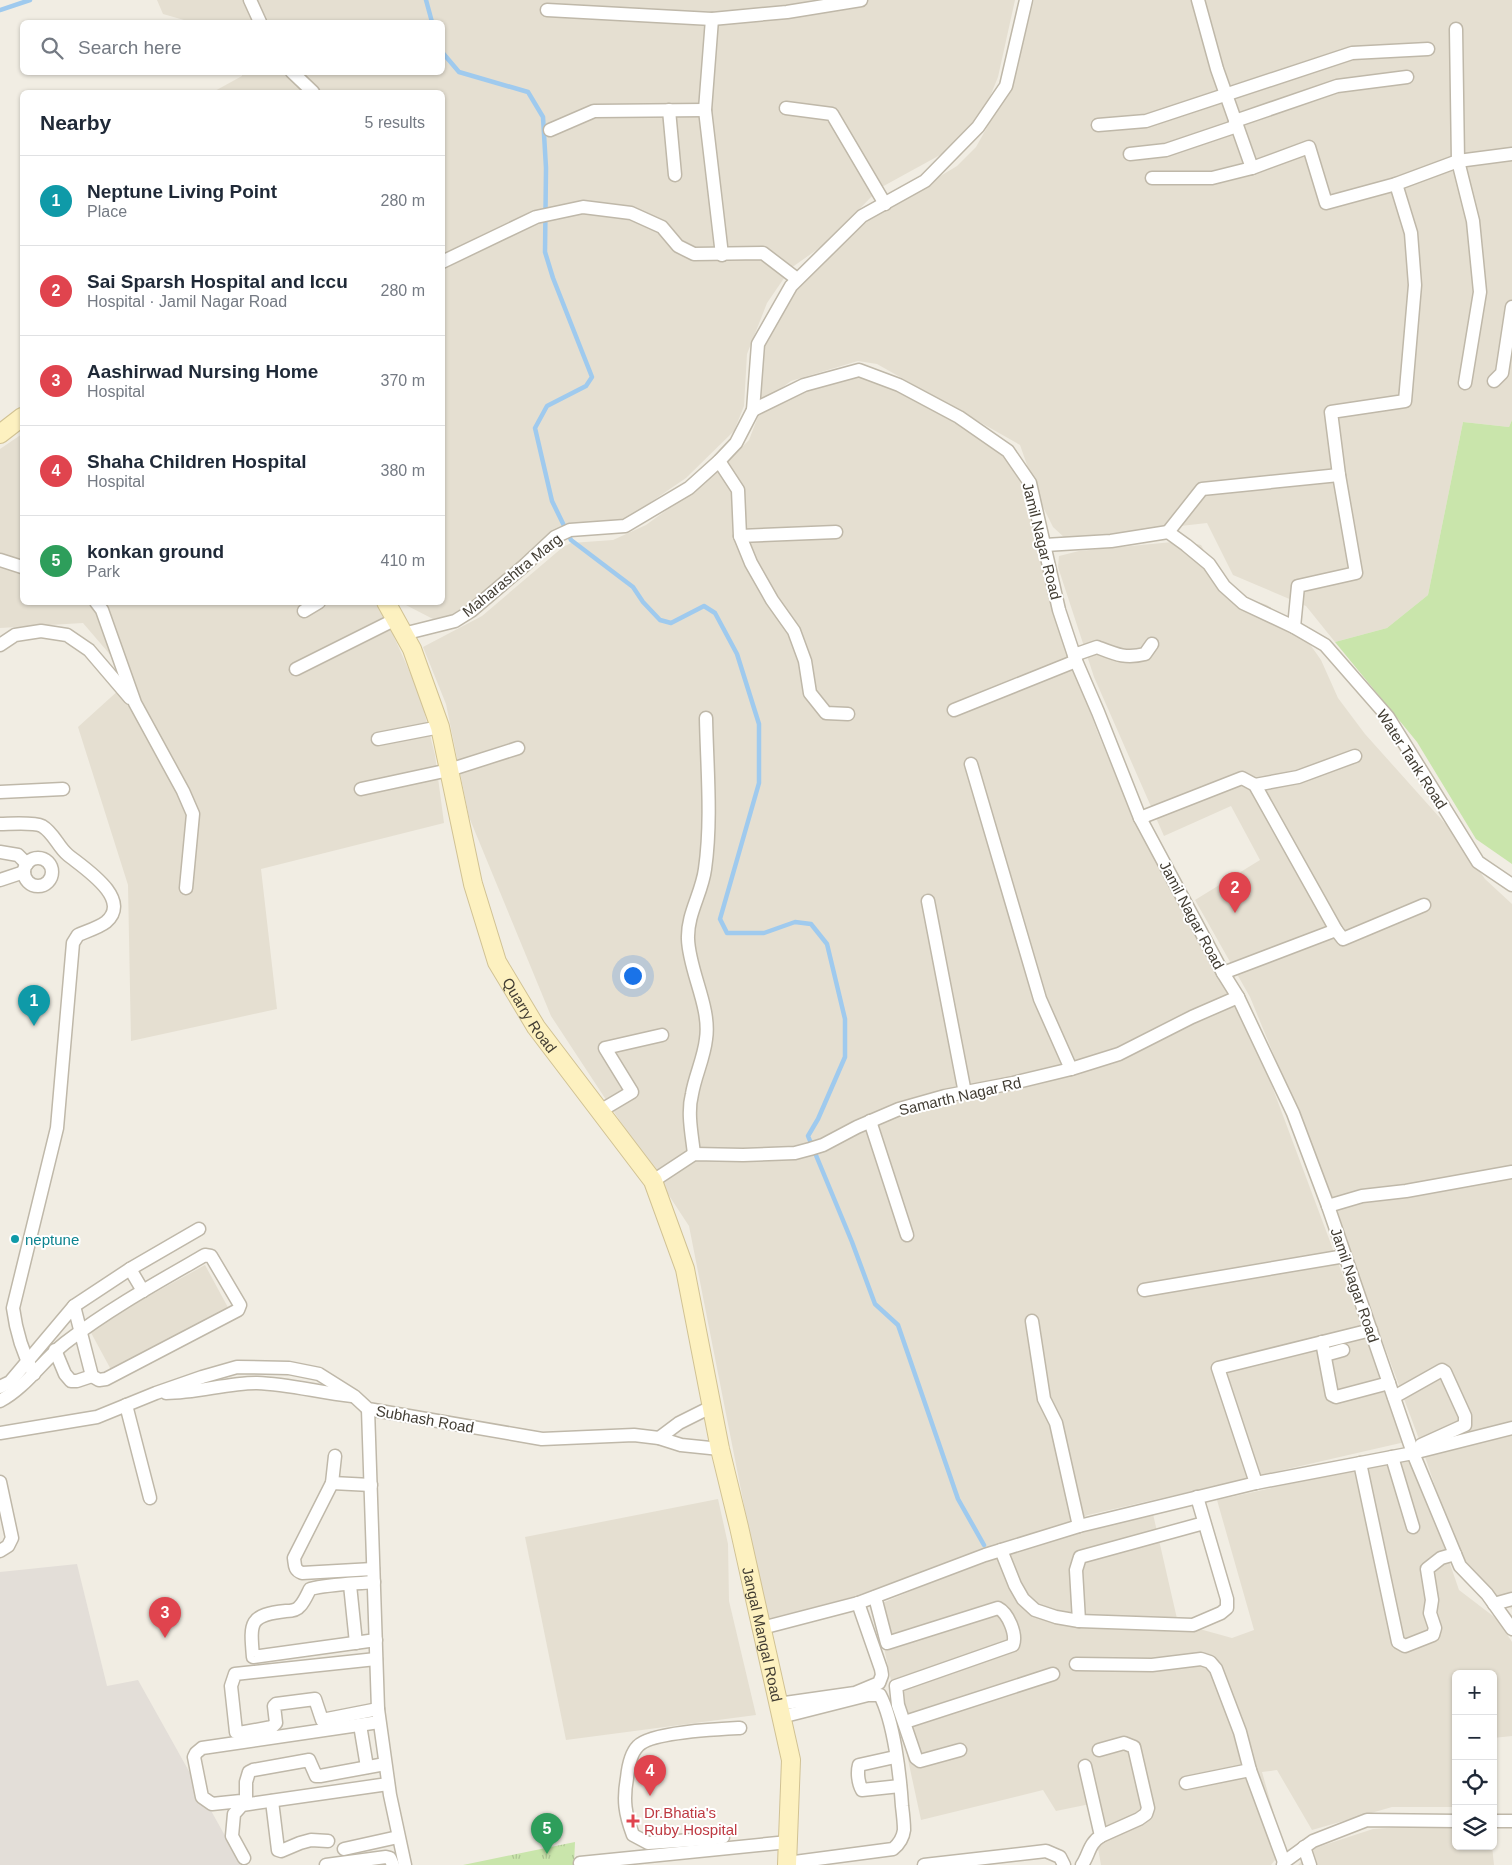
<!DOCTYPE html>
<meta charset="utf-8">
<style>
body{margin:0;font-family:Arial,sans-serif;background:#f6f6f7;color:#1f2937}
.controls{position:absolute;right:15px;bottom:15px;display:grid;overflow:hidden;border-radius:8px;box-shadow:0 1px 4px #0004}
.controls button{width:45px;height:45px;display:grid;place-items:center;padding:0;border:0;border-bottom:1px solid #e0e1e3;background:#fff;color:#1f2937;font:25px sans-serif}
.you{position:absolute;left:632px;top:975px;width:18px;height:18px;margin:-12px;border:4px solid #fff;border-radius:50%;background:#1a73e8;box-shadow:0 0 0 8px #1a73e833}
.badge{display:grid;place-items:center;width:32px;height:32px;border-radius:50%;background:#f54015;color:#fff;font-size:16px;font-weight:700}
.pin{position:absolute;translate:-50% -41px;filter:drop-shadow(0 1px 2px #0008)}
.pin::after{content:'';position:absolute;top:26px;width:18px;height:15px;background:inherit;clip-path:polygon(0 0,100% 0,50% 100%)}
.list{margin:0;padding:0;list-style:none}
h2{display:flex;justify-content:space-between;align-items:center;height:65px;margin:0;padding:0 20px;font-size:21px}
h2 small{font-size:16px;font-weight:400;color:#747a83}
.list li{display:grid;grid-template-columns:32px 1fr auto;gap:15px;align-items:center;box-sizing:border-box;height:90px;padding:0 20px;border-top:1px solid #e0e1e3}
.list b{display:block;font-size:19px;white-space:nowrap}
.list p{margin:0;font-size:16px;white-space:nowrap;color:#747a83}
.list em{font-size:16px;font-style:normal;color:#747a83}
.icon{flex:none;width:28px;height:28px;fill:none;stroke:currentColor;stroke-width:2;stroke-linecap:round;stroke-linejoin:round}
.map{position:relative;flex:none;width:1512px;height:1865px;overflow:hidden}
.search{position:absolute;background:#fff;box-shadow:0 1px 4px #0004;left:20px;top:20px;width:425px;height:55px;display:flex;align-items:center;gap:12px;box-sizing:border-box;padding:0 18px;border-radius:8px;color:#747a83;font-size:19px}
.panel{position:absolute;background:#fff;box-shadow:0 1px 4px #0004;left:20px;top:90px;width:425px;height:515px;border-radius:8px}
.map>svg:first-child{display:block}
.residential{fill:#e5dfd1}
.industrial{fill:#e3ded8}
.grass{fill:#c9e5ab}
.park{fill:url(#park-tufts)}
.lines{fill:none;stroke-linecap:round;stroke-linejoin:round}
.stream{stroke:#9fcaee;stroke-width:4.5}
.street-casing{stroke:#bfb8a9;stroke-width:15}
.secondary-casing{stroke:#d1c293;stroke-width:20}
.street{stroke:#fff;stroke-width:12}
.secondary{stroke:#fdf1c0;stroke-width:18}
.culture-dot{fill:#0f9aa8;stroke:#fff;stroke-width:2}
.health-dot{fill:#e0444e;stroke:#fff;stroke-width:2}
.labels{text-anchor:middle;dominant-baseline:central;stroke-width:4;stroke-linejoin:round;paint-order:stroke}
.street-label{font-size:15px;fill:#423d33;stroke:#fff}
.culture-label{font-size:15px;fill:#0d838f;stroke:#fff;text-anchor:start}
.health-label{font-size:15px;fill:#be3a42;stroke:#fff;text-anchor:start}
</style>
<div class="map">
<svg width="1512" height="1865" viewBox="0 0 1512 1865">
<defs>
<pattern id="park-tufts" width="24" height="20" patternUnits="userSpaceOnUse" patternTransform="scale(1.25)"><rect width="24" height="20" fill="#c9e5ab"/><path d="M3 7l-1-3M5 7V3M7 7l1-3M15 17l-1-3M17 17v-4M19 17l1-3" fill="none" stroke="#aec594"/></pattern>
</defs>
<rect width="100%" height="100%" fill="#f1ede3"/>
<!-- residential -->
<g class="residential">
<path d="M157 0H1015L998 77 985 109 951 149 880 188 825 244 791 268 767 303 747 354 744 406 734 431 686 478 626 519 586 523 482 595 449 616 433 619 402 603 442 602V92H213L242 76V73L442 72V22H191L163 14Z"/>
<path d="M1034 0H1512V420L1509 427 1463 422 1428 595 1387 628 1335 642 1306 606 1233 575 1207 523 1066 539 1053 527 1039 499 1020 445 877 364 858 361 791 381 775 393 760 399 764 342 785 301 824 256 874 216 957 166 976 147 1014 79Z"/>
<path d="M854 374 873 376 1003 448 1016 467 1058 622 1097 731 1132 815 1248 1022 1405 1442 1088 1515 852 1597 764 1621 742 1495 689 1226 551 1016 469 817 446 704 423 647 482 616 563 547 571 543 613 540 646 525 705 482 733 456 749 440 759 414 805 392Z"/>
<path d="M22 434V602L375 603 387 621 420 695 435 755 444 823 261 869 277 1009 131 1041 128 885 78 727 131 679 83 623 0 628V449Z"/>
<path d="M1183 541 1201 545 1225 591 1267 605 1297 626 1321 660 1338 698 1365 734 1450 829 1485 879 1512 904V1609L1473 1579 1458 1554 1419 1439 1369 1305 1331 1194 1250 997 1195 900 1260 860 1231 806 1164 836 1094 677 1058 567 1059 556 1079 551Z"/>
<path d="M205 1265 231 1313 115 1377 89 1329Z"/>
<path d="M1413 1457 1459 1590 1497 1619 1512 1642V1736L1493 1738V1674H1456V1807H1392L1312 1830 1277 1770 1262 1772 1284 1849 1271 1865H1101L1090 1804 1056 1811 1043 1790 921 1820 875 1606 978 1563 1051 1541 1153 1514 1178 1623 1232 1638 1254 1630 1217 1500Z"/>
<path d="M718 1499 728 1544 729 1601 756 1715 566 1740 525 1537Z"/>
<path d="M1456 1823V1846H1492L1494 1865H1298L1315 1848 1373 1829Z"/>
</g>
<!-- industrial -->
<path class="industrial" d="M77 1564 107 1686 138 1680 238 1859 240 1865H0V1572Z"/>
<!-- grass -->
<path class="grass" d="M1512 420V864L1476 839 1417 742 1335 642 1387 628 1428 595 1463 422 1509 427Z"/>
<!-- park -->
<path class="park" d="M575 1842 574 1865H463Z"/>
<g class="lines">
<!-- stream -->
<g class="stream">
<path d="M426 0 432 22"/>
<path d="M0 10 30 0"/>
<path d="M442 52 459 72 528 92 543 117 546 168 545 252 553 278 592 377 586 386 547 406 535 428 552 501 571 540 633 587 643 602 660 620 671 623 704 606 715 613 737 654 759 724V783L720 919 727 933H764L795 922 811 924 827 944 845 1019V1057L818 1119 808 1136 852 1242 875 1304 898 1325 958 1499 984 1545"/>
</g>
<defs>
<g id="street">
<path d="M250 0 260 22"/>
<path d="M1198 0 1217 69 1252 168 1309 147 1326 203 1396 184 1458 161 1512 154"/>
<path d="M547 10 712 19 787 12 861 0"/>
<path d="M712 19 705 110 722 255"/>
<path d="M1456 29 1458 161 1473 221 1480 292 1465 383"/>
<path d="M292 72 313 92"/>
<path d="M786 108 832 114 885 204"/>
<path d="M669 110 675 175"/>
<path d="M1235 121 1337 86 1407 77"/>
<path d="M1098 125 1146 121 1352 53 1428 49"/>
<path d="M550 130 594 111 705 110"/>
<path d="M1130 154 1166 150 1237 126"/>
<path d="M1152 178H1212L1252 168"/>
<path d="M442 262 536 217 583 207 631 213 662 227 678 246 694 254 763 253 797 279"/>
<path d="M1494 381 1502 373 1512 307"/>
<path d="M753 410 804 385 859 370 899 385 959 417 1008 451 1030 483 1059 610 1076 661 1098 712 1140 818 1223 973 1238 997 1293 1113 1328 1206 1413 1453 1460 1566 1487 1594 1512 1629"/>
<path d="M719 461 738 490 740 536 751 563 772 600 794 631 805 661 810 693 826 713 848 714"/>
<path d="M1168 532 1202 489 1339 475"/>
<path d="M740 536 836 532"/>
<path d="M1045 545 1111 541 1168 532 1186 545 1209 564 1224 586 1243 603 1294 627 1325 645 1388 717 1478 862 1512 885"/>
<path d="M0 560 22 567"/>
<path d="M96 602 102 610 135 703 183 791 193 814 186 888"/>
<path d="M304 611 319 602"/>
<path d="M1294 627 1298 586 1356 573 1339 475 1331 412 1405 401 1415 285 1411 233 1396 184"/>
<path d="M403 634 455 621 471 611 525 565 555 537 570 530 625 526 689 488 719 461 736 443 753 410 758 344 791 286 862 216 925 181 978 127 1006 86 1026 0"/>
<path d="M0 645 15 635 41 631 67 635 89 650 130 698"/>
<path d="M1074 655 1097 647C1115 654 1125 659 1145 654L1152 644"/>
<path d="M296 669 396 619"/>
<path d="M954 710 1076 661"/>
<path d="M378 739 440 727"/>
<path d="M971 764 1040 999 1071 1069"/>
<path d="M1255 785 1298 777 1355 756"/>
<path d="M361 789 449 770 518 748"/>
<path d="M0 792 63 789"/>
<path d="M1140 818 1242 778 1255 785 1336 930"/>
<path d="M0 824C10 824 34 822 42 826 54 833 58 847 68 855 84 868 133 899 106 922 98 928 87 931 78 935L73 943 57 1128 13 1308C16 1331 23 1354 34 1374"/>
<path d="M0 852 18 855 27 864"/>
<circle cx="38" cy="872" r="14"/>
<path d="M0 880 24 872"/>
<path d="M928 901 965 1093"/>
<path d="M1223 973 1336 930 1343 939 1424 905"/>
<path d="M600 1111 632 1092 605 1048 662 1035"/>
<path d="M870 1121 907 1235"/>
<path d="M694 1154C692 1135 687 1113 692 1094 695 1076 704 1058 706 1039 711 1007 689 971 688 939 687 914 702 893 705 869 712 820 707 768 706 718"/>
<path d="M653 1181 694 1154 743 1155 795 1153 810 1149 823 1145 857 1127 899 1109 945 1096 1013 1083 1071 1069 1119 1054 1192 1017 1238 997"/>
<path d="M1328 1206 1362 1196 1406 1191 1512 1172"/>
<path d="M130 1269 199 1229"/>
<path d="M1144 1290 1345 1256"/>
<path d="M1032 1321 1044 1399 1056 1423 1079 1526"/>
<path d="M1322 1342 1332 1395 1336 1397 1389 1383"/>
<path d="M55 1350 65 1374 71 1381H77L92 1376"/>
<path d="M1325 1355 1343 1350"/>
<path d="M0 1387 10 1382 74 1306 130 1269 143 1291"/>
<path d="M166 1393C197 1393 227 1383 257 1383 290 1384 320 1393 352 1396"/>
<path d="M1394 1397 1442 1370 1445 1372 1465 1416V1425L1421 1445"/>
<path d="M0 1401C26 1387 42 1361 65 1343 109 1309 158 1282 205 1255L211 1256 240 1305 238 1310 106 1379 99 1380 92 1376 74 1306"/>
<path d="M126 1405 150 1498"/>
<path d="M368 1409 378 1709 390 1795 405 1865"/>
<path d="M0 1433 97 1417 156 1393 202 1377 237 1367 289 1368 319 1374 354 1396 368 1409 542 1439 634 1435 659 1438 681 1445 720 1449"/>
<path d="M659 1438 679 1423 711 1407"/>
<path d="M335 1456 332 1483 294 1558C295 1565 294 1570 302 1573L373 1569"/>
<path d="M1392 1457 1413 1527"/>
<path d="M1360 1463 1398 1642 1405 1646 1433 1635 1435 1628 1430 1613 1432 1600 1427 1569 1441 1558 1455 1554"/>
<path d="M0 1482 12 1538 8 1546 0 1551"/>
<path d="M332 1483 371 1485"/>
<path d="M1256 1483 1218 1368 1371 1330"/>
<path d="M1001 1550 1015 1585 1023 1599 1035 1610 1056 1617 1079 1621 1193 1625 1221 1613 1227 1608V1599L1197 1497"/>
<path d="M374 1582C352 1584 331 1584 310 1589 307 1595 304 1602 300 1606 297 1610 290 1611 286 1611 249 1615 250 1622 253 1657L376 1640"/>
<path d="M350 1585 356 1643"/>
<path d="M875 1597 887 1643 998 1608C1008 1613 1017 1634 1013 1645L896 1686 898 1705 916 1758 920 1761 960 1750"/>
<path d="M1494 1604 1512 1599"/>
<path d="M1079 1621 1076 1570 1080 1557 1204 1523"/>
<path d="M762 1628 858 1603 985 1555 1079 1526 1256 1483 1413 1453 1512 1428"/>
<path d="M376 1659 235 1674 231 1686 236 1732 239 1733 272 1727 276 1723 274 1706 276 1704 315 1699 322 1720 378 1709"/>
<path d="M1076 1664 1152 1665 1201 1659 1210 1662 1216 1669 1240 1732 1250 1770"/>
<path d="M778 1704 855 1693 879 1683 882 1675 881 1669 858 1603"/>
<path d="M781 1717 868 1695H880C894 1722 900 1775 902 1806 903 1814 904 1822 904 1830 903 1838 899 1844 893 1849L787 1863"/>
<path d="M379 1722 202 1748 196 1753 194 1757 202 1797 212 1804 241 1801 246 1799V1782L249 1772 253 1770 309 1760 316 1776H320L385 1764"/>
<path d="M905 1722 1053 1674"/>
<path d="M360 1725 367 1767"/>
<path d="M1099 1750 1124 1743 1134 1747 1148 1808 1146 1814 1139 1819 1101 1836"/>
<path d="M895 1757 859 1765C857 1772 858 1783 862 1790L900 1786"/>
<path d="M1186 1783 1250 1770 1284 1862"/>
<path d="M272 1801 278 1850 281 1851 300 1843 311 1840 328 1841"/>
<path d="M1493 1821H1512"/>
<path d="M707 1839 723 1837"/>
<path d="M1304 1847 1310 1865"/>
<path d="M344 1849 398 1837"/>
<path d="M707 1849V1839L648 1843 633 1835C625 1814 623 1800 627 1778 628 1768 630 1754 638 1746 651 1732 720 1729 740 1728"/>
<path d="M244 1858 232 1836 234 1814 242 1805 388 1784"/>
<path d="M580 1863 788 1842"/>
<path d="M326 1865 386 1857 390 1858 393 1865"/>
<path d="M924 1865 1046 1851 1060 1857 1064 1865"/>
<path d="M1082 1865C1089 1855 1089 1843 1101 1836L1085 1766"/>
<path d="M1283 1865 1284 1862 1313 1841 1367 1820 1456 1821"/>
</g>
<g id="secondary">
<path d="M0 434 22 417"/>
<path id="s1" d="M386 602 412 649 440 727 473 884 497 962 536 1027 653 1181 685 1269 720 1449 739 1527 791 1760 787 1865"/>
</g>
</defs>
<!-- street casing -->
<use href="#street" class="street-casing"/>
<!-- secondary casing -->
<use href="#secondary" class="secondary-casing"/>
<!-- street -->
<use href="#street" class="street"/>
<!-- secondary -->
<use href="#secondary" class="secondary"/>
</g>
<!-- markers -->
<circle class="culture-dot" cx="15" cy="1239" r="5"/>
<path class="health-dot" d="M630.5 1813.5h5v5h5v5h-5v5h-5v-5h-5v-5h5z"/>
<g class="labels">
<!-- street labels -->
<g class="street-label">
<text transform="translate(1042 541) rotate(76)">Jamil Nagar Road</text>
<text transform="translate(512 575) rotate(-39)">Maharashtra Marg</text>
<text transform="translate(1412 759) rotate(57)">Water Tank Road</text>
<text transform="translate(1192 915) rotate(62)">Jamil Nagar Road</text>
<text stroke="none"><textPath href="#s1" startOffset="441">Quarry Road</textPath></text>
<text transform="translate(960 1096) rotate(-13)">Samarth Nagar Rd</text>
<text transform="translate(1355 1285) rotate(71)">Jamil Nagar Road</text>
<text transform="translate(425 1419) rotate(10)">Subhash Road</text>
<text stroke="none"><textPath href="#s1" startOffset="1115">Jangal Mangal Road</textPath></text>
</g>
<!-- culture labels -->
<g class="culture-label">
<text x="25" y="1239">neptune</text>
</g>
<!-- health labels -->
<g class="health-label">
<text x="644" y="1812">Dr.Bhatia's<tspan x="644" dy="17">Ruby Hospital</tspan></text>
</g>
</g>
</svg>
<div class="controls">
<button>+</button>
<button>−</button>
<button><svg class="icon" aria-label="locate" viewBox="0 0 24 24"><circle cx="12" cy="12" r="6"/><path d="M12 2v4M12 18v4M2 12h4M18 12h4"/></svg></button>
<button><svg class="icon" aria-label="layers" viewBox="0 0 24 24"><path d="M12 4l9 5-9 5-9-5zM3 14l9 5 9-5"/></svg></button>
</div>
<div class="you"></div>
<div class="pin badge" style="left:34px;top:1026px;background:#0f9aa8">1</div>
<div class="pin badge" style="left:1235px;top:913px;background:#e0444e">2</div>
<div class="pin badge" style="left:165px;top:1638px;background:#e0444e">3</div>
<div class="pin badge" style="left:650px;top:1796px;background:#e0444e">4</div>
<div class="pin badge" style="left:547px;top:1854px;background:#2e9e5b">5</div>
<div class="search"><svg class="icon" aria-label="search" viewBox="0 0 24 24"><circle cx="10" cy="10" r="6"/><path d="M15 15l6 6"/></svg>Search here</div>
<section class="panel">
<h2>Nearby<small>5 results</small></h2>
<ul class="list">
<li><span class="badge" style="background:#0f9aa8">1</span><div><b>Neptune Living Point</b><p>Place</p></div><em>280 m</em></li>
<li><span class="badge" style="background:#e0444e">2</span><div><b>Sai Sparsh Hospital and Iccu</b><p>Hospital · Jamil Nagar Road</p></div><em>280 m</em></li>
<li><span class="badge" style="background:#e0444e">3</span><div><b>Aashirwad Nursing Home</b><p>Hospital</p></div><em>370 m</em></li>
<li><span class="badge" style="background:#e0444e">4</span><div><b>Shaha Children Hospital</b><p>Hospital</p></div><em>380 m</em></li>
<li><span class="badge" style="background:#2e9e5b">5</span><div><b>konkan ground</b><p>Park</p></div><em>410 m</em></li>
</ul>
</section>
</div>
